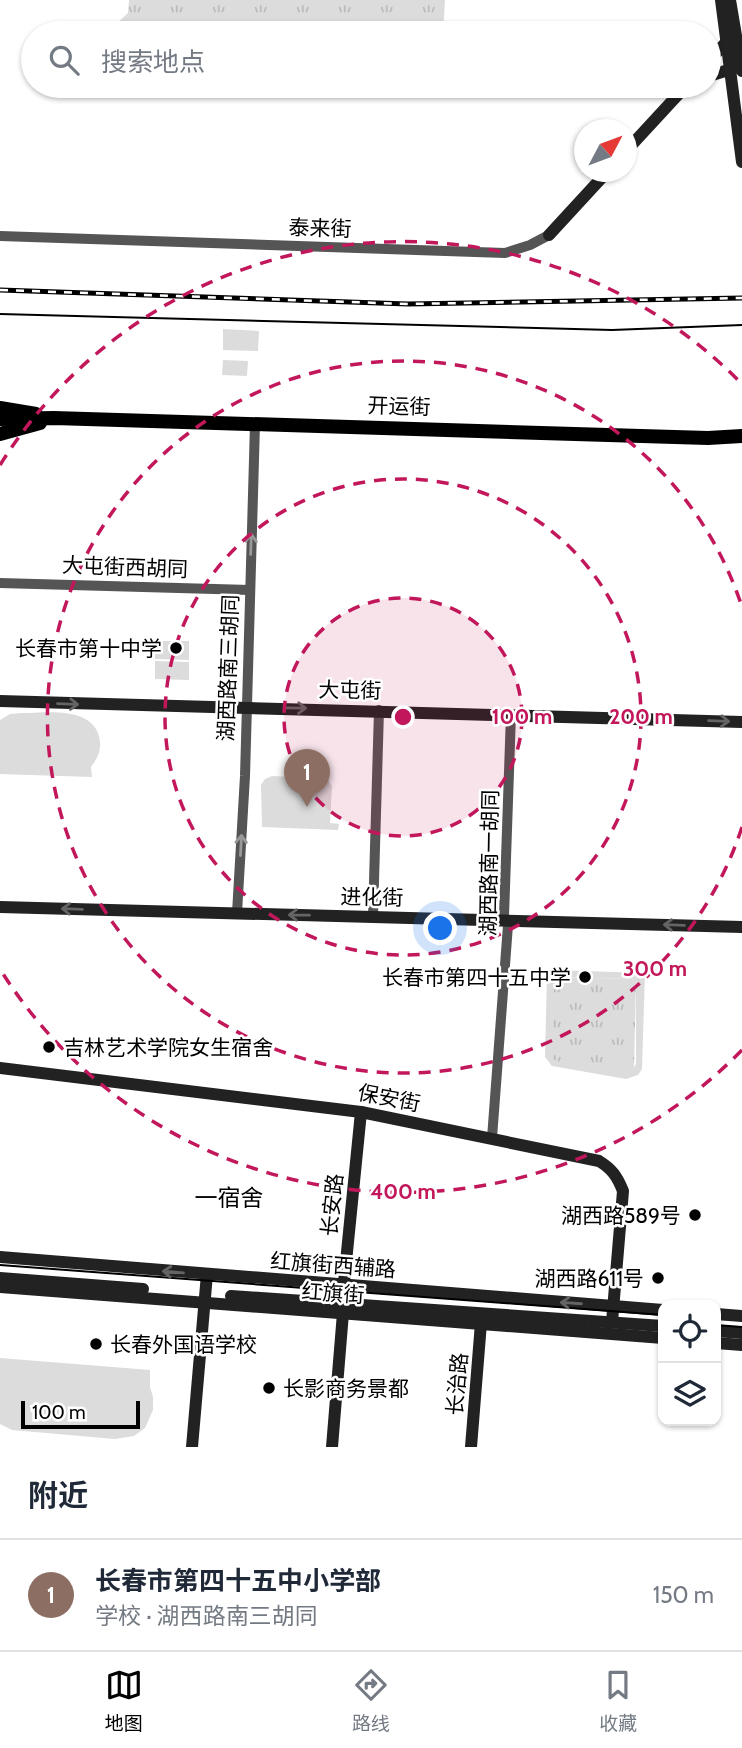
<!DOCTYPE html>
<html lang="zh">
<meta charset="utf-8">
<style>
body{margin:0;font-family:Cabin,"Noto Sans SC",sans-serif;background:#f2f2f3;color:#1f2937}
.controls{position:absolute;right:21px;bottom:21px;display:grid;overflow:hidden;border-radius:14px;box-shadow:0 2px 5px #0004}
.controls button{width:63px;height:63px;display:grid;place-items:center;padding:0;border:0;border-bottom:2px solid #e0e1e3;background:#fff;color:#1f2937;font:35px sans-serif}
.compass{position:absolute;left:574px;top:119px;width:63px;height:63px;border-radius:50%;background:#fff;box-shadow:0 2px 5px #0004;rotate:49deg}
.scale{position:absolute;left:21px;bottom:18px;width:119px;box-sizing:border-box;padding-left:7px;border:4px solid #000;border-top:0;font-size:19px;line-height:24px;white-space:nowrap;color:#000;-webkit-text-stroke:5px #fff;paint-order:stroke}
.you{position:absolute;left:441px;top:929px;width:24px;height:24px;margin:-18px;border:5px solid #fff;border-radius:50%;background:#1a73e8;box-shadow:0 0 0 10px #1a73e833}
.badge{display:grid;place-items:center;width:46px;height:46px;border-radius:50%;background:#000;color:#fff;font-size:23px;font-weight:700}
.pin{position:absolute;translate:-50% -58px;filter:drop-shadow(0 2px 4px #0008)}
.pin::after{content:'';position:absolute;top:37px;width:24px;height:21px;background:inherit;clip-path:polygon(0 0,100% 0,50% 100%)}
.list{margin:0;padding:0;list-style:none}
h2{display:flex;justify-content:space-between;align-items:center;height:91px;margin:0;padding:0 28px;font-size:30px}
h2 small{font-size:23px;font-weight:400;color:#747a83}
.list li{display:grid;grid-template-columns:46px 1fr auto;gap:21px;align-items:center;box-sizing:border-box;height:112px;padding:0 28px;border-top:2px solid #e0e1e3}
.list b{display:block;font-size:26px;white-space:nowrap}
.list p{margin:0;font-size:23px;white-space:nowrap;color:#747a83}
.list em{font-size:23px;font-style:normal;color:#747a83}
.icon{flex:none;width:38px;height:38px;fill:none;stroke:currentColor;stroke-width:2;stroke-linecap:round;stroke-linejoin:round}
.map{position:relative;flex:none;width:742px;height:1447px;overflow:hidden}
.search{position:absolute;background:#fff;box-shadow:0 2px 5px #0004;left:21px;right:21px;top:21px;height:77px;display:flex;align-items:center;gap:18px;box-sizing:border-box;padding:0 24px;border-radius:38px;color:#747a83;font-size:26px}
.sheet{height:203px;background:#fff}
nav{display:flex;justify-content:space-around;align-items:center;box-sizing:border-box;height:98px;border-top:2px solid #e0e1e3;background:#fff;font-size:19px;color:#747a83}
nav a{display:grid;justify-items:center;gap:4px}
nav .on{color:#000}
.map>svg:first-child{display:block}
.green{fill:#dcdcdc;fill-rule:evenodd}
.park{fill:url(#park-tufts)}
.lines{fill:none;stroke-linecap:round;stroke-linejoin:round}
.street{stroke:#555;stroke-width:10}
.secondary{stroke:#222;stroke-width:12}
.primary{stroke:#000;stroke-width:14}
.tram{stroke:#000;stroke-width:2}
.rail-casing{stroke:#000;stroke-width:5}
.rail{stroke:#fff;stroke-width:2.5;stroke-dasharray:8;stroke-linecap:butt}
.oneway{stroke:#999}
.oneway2{stroke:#646464}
.ring{fill:none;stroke:#c2185b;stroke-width:3.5;stroke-dasharray:12 9}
.poi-dot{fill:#000;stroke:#fff;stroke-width:2.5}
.labels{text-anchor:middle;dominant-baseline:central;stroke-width:5;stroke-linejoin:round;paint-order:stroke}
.street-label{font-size:21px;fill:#000;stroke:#fff}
.poi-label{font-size:21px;fill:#000;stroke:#fff;text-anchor:end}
.neighbourhood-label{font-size:23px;fill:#000;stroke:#fff}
.centre{fill:#c2185b;stroke:#fff;stroke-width:3.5}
.ring-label{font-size:21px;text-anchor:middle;font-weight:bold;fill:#c2185b;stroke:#fff;stroke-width:5;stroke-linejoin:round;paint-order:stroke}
</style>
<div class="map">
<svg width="742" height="1447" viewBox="0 0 742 1447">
<defs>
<pattern id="park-tufts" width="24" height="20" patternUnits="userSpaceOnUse" patternTransform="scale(1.75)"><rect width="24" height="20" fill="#dcdcdc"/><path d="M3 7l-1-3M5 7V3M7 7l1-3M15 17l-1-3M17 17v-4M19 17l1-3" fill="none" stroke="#bbb"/></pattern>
</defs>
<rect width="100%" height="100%" fill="#fff"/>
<!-- green -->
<g class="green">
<path d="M223 329 259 331 258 351 223 350Z"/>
<path d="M223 360 248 361 247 376 222 375Z"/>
<path d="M155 641H189V660L155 659Z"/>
<path d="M155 661 189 662V680L155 679Z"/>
<path d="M22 713C47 713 95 705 100 741 101 751 97 759 91 767L92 777 0 774V720L10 714Z"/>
<path d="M272 776 327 779 332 786 330 823 339 824 338 830 262 827 261 785 265 779Z"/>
<path d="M555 970 645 973 642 1069 638 1075 626 1079 552 1066 545 1057 547 975ZM557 977 632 979 636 982V1064L632 1071 555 1060Z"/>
<path d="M0 1358 150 1370V1387L153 1397V1410L145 1428 134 1436 115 1439 12 1430 0 1424Z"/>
</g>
<!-- park -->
<g class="park">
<path d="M129 0H445L443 33H106L128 13Z"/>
<path d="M131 86H441V95Z"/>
<path d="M559 977 632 979 636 982 634 1070 628 1072 556 1061 552 1057 554 982Z"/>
</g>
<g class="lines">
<!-- street -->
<g class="street">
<path d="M0 236 505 253 530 245 549 235"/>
<path d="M0 583 250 590"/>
<path d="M237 913 245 776 255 424"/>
<path d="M373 916 379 710"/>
<path d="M492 1138 508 925 504 916 511 714"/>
</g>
<!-- secondary -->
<g class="secondary">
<path d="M721 0 742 162"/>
<path d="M730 0 742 71"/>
<path d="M709 61 730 38"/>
<path d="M709 76 738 67"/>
<path d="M626 151 686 86"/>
<path d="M549 235 607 172"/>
<path d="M0 701 742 722"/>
<path d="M0 907 742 927"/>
<path d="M0 1068 361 1112 599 1161C612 1169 617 1176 623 1191L612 1322"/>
<path d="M0 1257 663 1310"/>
<path d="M0 1278 143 1289"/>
<path d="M0 1287 663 1338"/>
<path d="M343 1292 361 1112"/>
<path d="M231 1296 663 1326"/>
<path d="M716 1314 742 1316"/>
<path d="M716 1331 742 1333"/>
<path d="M716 1343 742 1345"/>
<path d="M192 1447 207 1274"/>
<path d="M332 1447 343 1313"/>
<path d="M471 1447 481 1323"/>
</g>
<!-- primary -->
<g class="primary">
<path d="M0 408 36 414"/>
<path d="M0 419 54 418 708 438 742 436"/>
<path d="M0 434 40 423"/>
</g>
<!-- tram -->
<g class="tram">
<path d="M0 314 612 330 742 325"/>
<path d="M0 1265 663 1315"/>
<path d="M716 1325 742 1327"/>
</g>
<defs>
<path id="rail" d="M0 290 408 304 742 298"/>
</defs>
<!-- rail casing -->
<use href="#rail" class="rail-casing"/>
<!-- rail -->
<use href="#rail" class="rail"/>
</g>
<!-- one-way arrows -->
<defs><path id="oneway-shaft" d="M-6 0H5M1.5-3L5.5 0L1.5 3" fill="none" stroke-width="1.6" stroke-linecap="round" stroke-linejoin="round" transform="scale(1.75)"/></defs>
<g class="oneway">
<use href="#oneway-shaft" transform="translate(251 544) rotate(-88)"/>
<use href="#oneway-shaft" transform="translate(241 845) rotate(-87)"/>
</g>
<g class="oneway2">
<use href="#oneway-shaft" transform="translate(68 704) rotate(2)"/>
<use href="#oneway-shaft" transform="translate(296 708) rotate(1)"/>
<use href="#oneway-shaft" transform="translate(719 721) rotate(2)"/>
<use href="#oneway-shaft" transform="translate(72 909) rotate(-178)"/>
<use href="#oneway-shaft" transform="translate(299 915) rotate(-179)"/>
<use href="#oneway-shaft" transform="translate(674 925) rotate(-178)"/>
<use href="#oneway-shaft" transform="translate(173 1272) rotate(-175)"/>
<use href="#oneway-shaft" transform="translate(571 1303) rotate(-176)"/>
</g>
<!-- distance rings -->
<circle cx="403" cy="717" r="119" fill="#c2185b" fill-opacity=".12"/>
<g class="ring">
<circle cx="403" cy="717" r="119"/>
<circle cx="403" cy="717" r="238"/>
<path d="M742 827A356 356 0 1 1 742 607"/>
<path d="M742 1050A475 475 0 0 1 0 969M0 465A475 475 0 0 1 742 384"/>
</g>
<!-- markers -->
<g class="poi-dot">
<circle cx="176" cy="648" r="7"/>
<circle cx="585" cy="977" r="7"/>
<circle cx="49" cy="1047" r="7"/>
<circle cx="695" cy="1215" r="7"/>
<circle cx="658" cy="1278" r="7"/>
<circle cx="96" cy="1344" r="7"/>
<circle cx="269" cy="1388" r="7"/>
</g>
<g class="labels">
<!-- street labels -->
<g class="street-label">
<text transform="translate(320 228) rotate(2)">泰来街</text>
<text transform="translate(399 406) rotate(2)">开运街</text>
<text transform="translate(125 567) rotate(2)">大屯街西胡同</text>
<text transform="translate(228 668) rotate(-88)">湖西路南三胡同</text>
<text transform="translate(350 690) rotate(1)">大屯街</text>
<text transform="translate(489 863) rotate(-89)">湖西路南一胡同</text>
<text transform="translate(372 897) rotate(1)">进化街</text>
<text transform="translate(389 1098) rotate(11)">保安街</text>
<text transform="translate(332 1205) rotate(-84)">长安路</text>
<text transform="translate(333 1265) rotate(4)">红旗街西辅路</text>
<text transform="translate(333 1293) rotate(4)">红旗街</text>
<text transform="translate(457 1384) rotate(-85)">长治路</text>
</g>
<!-- poi labels -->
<g class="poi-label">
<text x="162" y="648">长春市第十中学</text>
<text x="571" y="977">长春市第四十五中学</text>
<text x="63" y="1047" text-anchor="start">吉林艺术学院女生宿舍</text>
<text x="681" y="1215">湖西路589号</text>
<text x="644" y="1278">湖西路611号</text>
<text x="110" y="1344" text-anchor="start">长春外国语学校</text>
<text x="283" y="1388" text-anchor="start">长影商务景都</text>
</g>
<!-- neighbourhood labels -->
<g class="neighbourhood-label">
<text x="229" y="1198">一宿舍</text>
</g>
</g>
<circle cx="403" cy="717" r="10" class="centre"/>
<g class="ring-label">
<text x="522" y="724">100 m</text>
<text x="641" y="724">200 m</text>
<text x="655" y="976">300 m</text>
<text x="403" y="1199">400 m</text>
</g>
</svg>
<div class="controls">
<button><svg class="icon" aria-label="locate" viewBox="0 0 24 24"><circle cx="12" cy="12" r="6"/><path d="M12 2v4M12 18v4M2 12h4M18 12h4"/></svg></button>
<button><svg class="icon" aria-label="layers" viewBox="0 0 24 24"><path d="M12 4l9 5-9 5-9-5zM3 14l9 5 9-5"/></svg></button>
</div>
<svg class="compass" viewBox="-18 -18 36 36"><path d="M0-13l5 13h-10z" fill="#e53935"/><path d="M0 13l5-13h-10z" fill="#747a83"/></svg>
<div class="scale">100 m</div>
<div class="you"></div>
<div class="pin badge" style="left:307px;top:807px;background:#8d6e63">1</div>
<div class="search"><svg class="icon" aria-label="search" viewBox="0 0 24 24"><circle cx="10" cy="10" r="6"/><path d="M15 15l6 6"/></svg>搜索地点</div>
</div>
<section class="sheet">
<h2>附近<small></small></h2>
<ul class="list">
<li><span class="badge" style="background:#8d6e63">1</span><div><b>长春市第四十五中小学部</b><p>学校 · 湖西路南三胡同</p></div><em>150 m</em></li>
</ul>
</section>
<nav>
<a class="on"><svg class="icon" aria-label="map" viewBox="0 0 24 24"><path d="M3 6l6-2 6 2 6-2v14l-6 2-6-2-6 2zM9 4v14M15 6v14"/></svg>地图</a>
<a><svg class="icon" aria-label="directions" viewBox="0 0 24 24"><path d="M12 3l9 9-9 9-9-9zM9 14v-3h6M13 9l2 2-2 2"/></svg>路线</a>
<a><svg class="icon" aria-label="saved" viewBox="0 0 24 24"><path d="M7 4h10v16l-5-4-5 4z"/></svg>收藏</a>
</nav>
